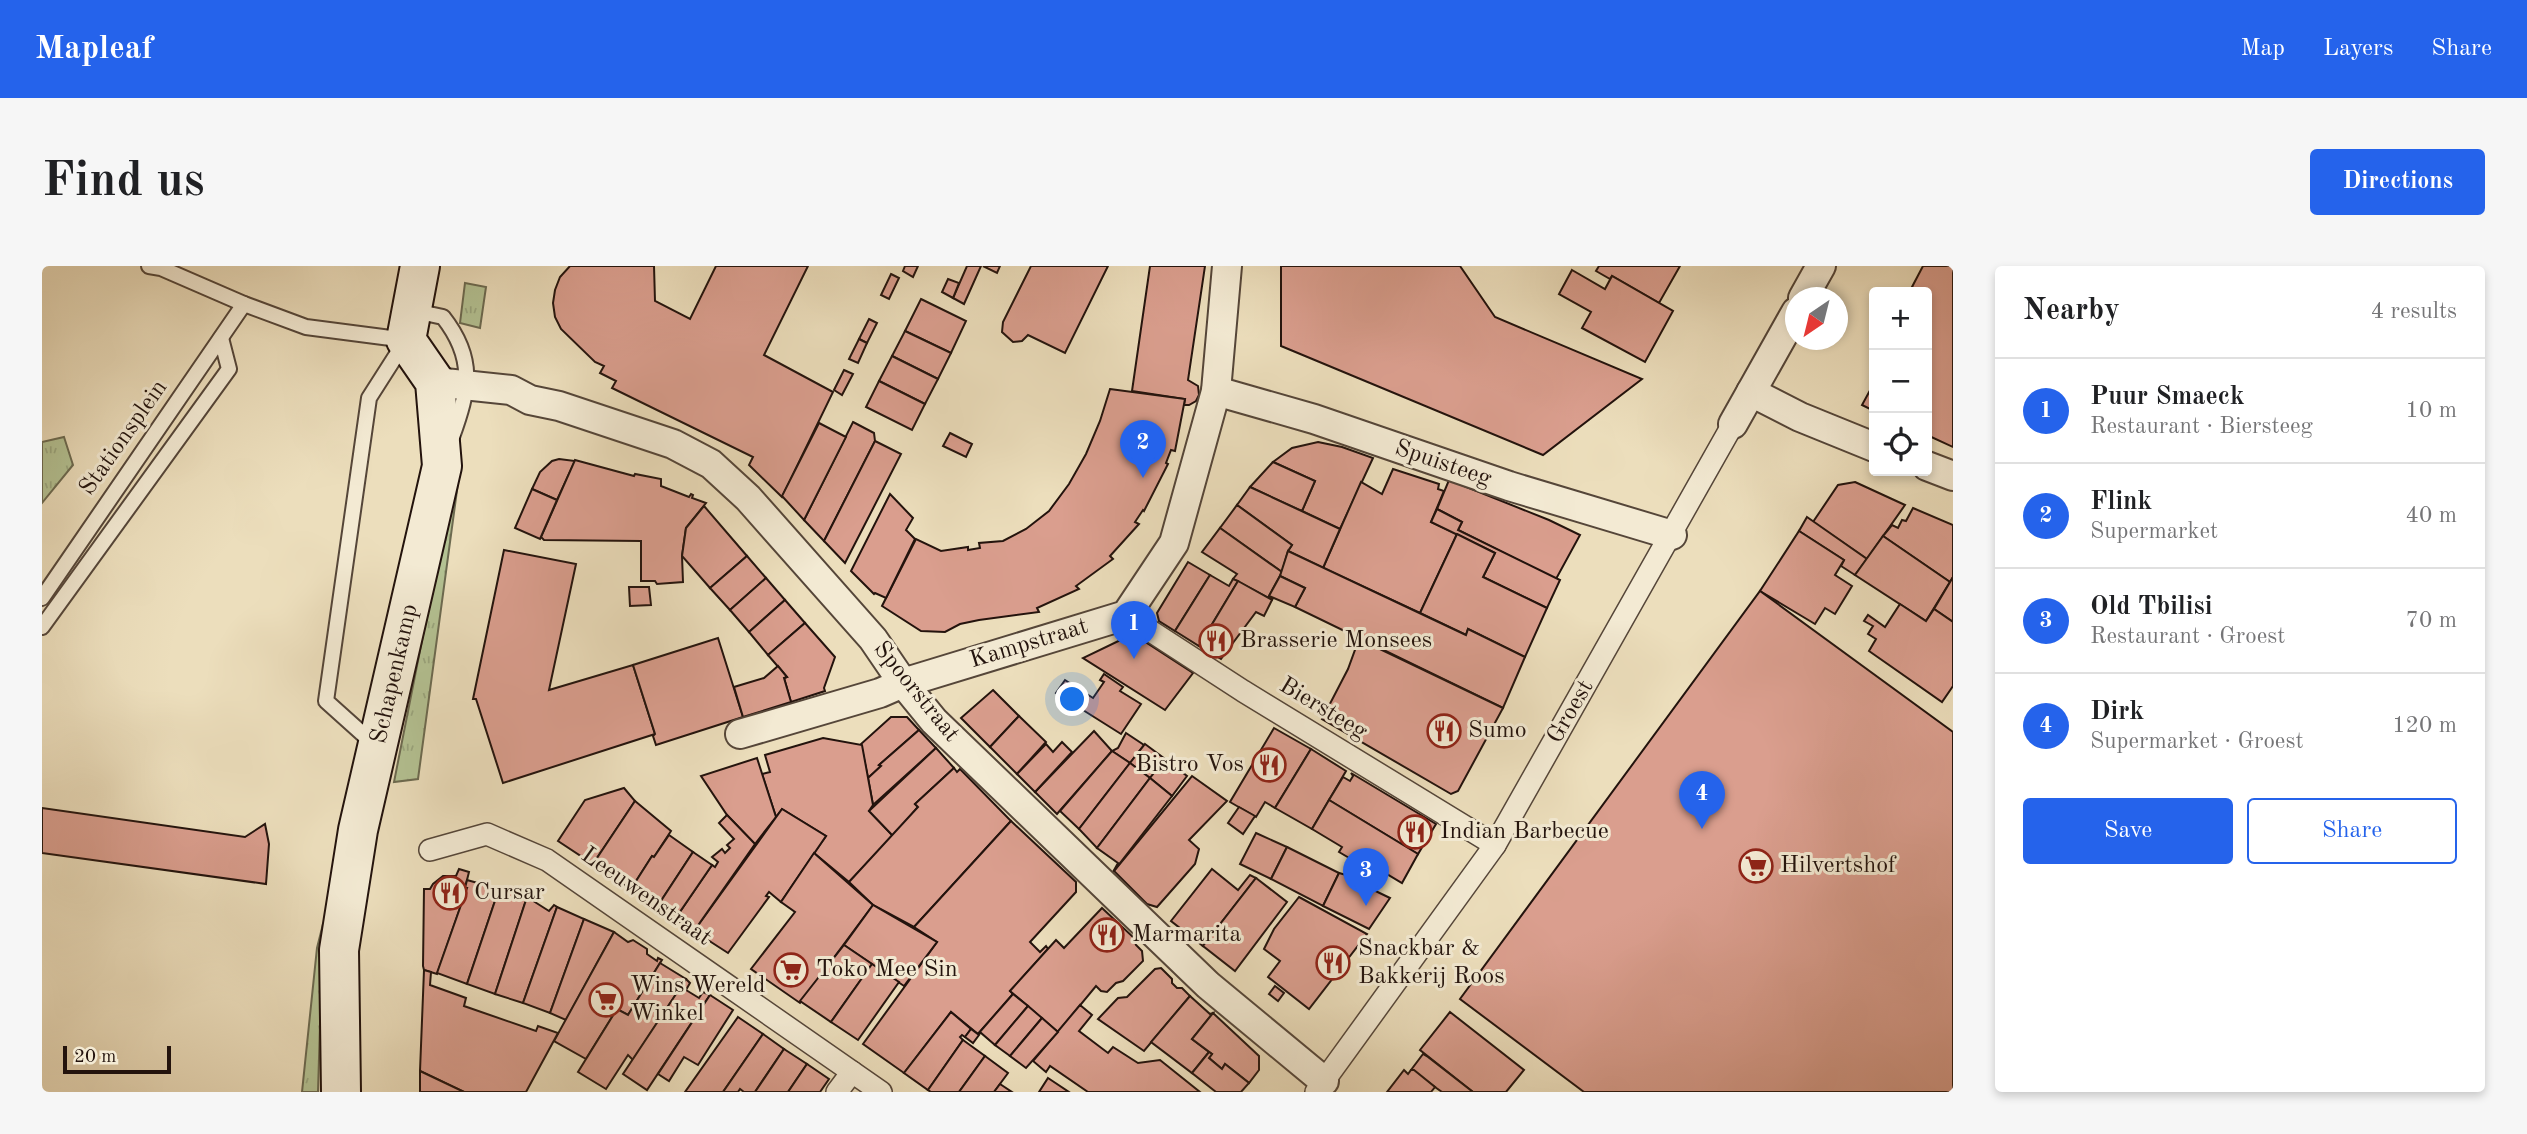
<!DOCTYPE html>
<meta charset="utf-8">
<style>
body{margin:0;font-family:"Old Standard TT",serif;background:#f6f6f6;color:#202124}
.controls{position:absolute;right:21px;top:21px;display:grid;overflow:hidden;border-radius:7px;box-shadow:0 4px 10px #0003}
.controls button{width:63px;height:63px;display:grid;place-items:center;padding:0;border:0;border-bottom:2px solid #e0e0e0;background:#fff;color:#202124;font:35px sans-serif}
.compass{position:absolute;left:1743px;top:21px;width:63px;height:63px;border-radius:50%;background:#fff;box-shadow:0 4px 10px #0003;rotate:215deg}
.scale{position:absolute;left:21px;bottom:18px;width:108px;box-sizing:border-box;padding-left:7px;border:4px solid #23130d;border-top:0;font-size:19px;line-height:24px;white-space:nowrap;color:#23130d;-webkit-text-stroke:5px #f3ead3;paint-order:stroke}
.you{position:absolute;left:1031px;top:434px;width:24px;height:24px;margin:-18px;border:5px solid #fff;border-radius:50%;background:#1a73e8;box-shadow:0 0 0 10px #1a73e833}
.badge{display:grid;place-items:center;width:46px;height:46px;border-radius:50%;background:#2563eb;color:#fff;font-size:23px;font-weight:700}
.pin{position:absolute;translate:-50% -58px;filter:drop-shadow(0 2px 4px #0008)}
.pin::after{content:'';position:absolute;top:37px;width:24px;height:21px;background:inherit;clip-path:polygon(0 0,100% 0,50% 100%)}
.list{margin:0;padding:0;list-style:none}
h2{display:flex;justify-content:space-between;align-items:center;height:91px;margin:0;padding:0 28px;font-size:30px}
h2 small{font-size:23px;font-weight:400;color:#757577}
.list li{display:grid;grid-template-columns:46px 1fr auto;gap:21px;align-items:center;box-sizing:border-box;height:105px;padding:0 28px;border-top:2px solid #e0e0e0}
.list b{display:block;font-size:26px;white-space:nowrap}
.list p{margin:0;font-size:23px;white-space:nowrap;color:#757577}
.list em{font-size:23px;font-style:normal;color:#757577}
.actions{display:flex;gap:14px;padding:21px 28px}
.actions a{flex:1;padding:16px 0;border:2px solid #2563eb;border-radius:7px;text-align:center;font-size:24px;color:#2563eb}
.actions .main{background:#2563eb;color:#fff}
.icon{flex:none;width:38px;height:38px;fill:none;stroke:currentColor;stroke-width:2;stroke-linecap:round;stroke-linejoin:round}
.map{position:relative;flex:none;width:1911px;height:826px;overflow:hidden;border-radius:7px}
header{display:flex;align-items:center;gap:42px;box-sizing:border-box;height:98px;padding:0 35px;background:#2563eb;color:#fff}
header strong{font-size:33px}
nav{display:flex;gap:38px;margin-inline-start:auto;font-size:24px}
.intro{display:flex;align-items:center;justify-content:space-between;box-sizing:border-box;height:168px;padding:0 42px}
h1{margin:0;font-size:49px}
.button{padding:18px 32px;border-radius:7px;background:#2563eb;color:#fff;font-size:24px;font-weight:700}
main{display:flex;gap:42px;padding:0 42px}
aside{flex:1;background:#fff;border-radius:7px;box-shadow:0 4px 10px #0003}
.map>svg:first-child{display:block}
.grass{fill:url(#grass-tufts);stroke:#6c6a50;stroke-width:2}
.building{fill:#da9e8e;stroke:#23130d;stroke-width:2}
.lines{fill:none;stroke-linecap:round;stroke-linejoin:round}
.service-casing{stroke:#554639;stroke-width:18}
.pedestrian-casing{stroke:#554639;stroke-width:24}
.minor-casing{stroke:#554639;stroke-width:32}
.secondary-casing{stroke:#23130d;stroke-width:42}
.service{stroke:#f3ead3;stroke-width:14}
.pedestrian{stroke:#f3ead3;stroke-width:21}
.minor{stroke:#f3ead3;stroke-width:28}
.secondary{stroke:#f3ead3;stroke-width:38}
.labels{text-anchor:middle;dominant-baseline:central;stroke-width:6;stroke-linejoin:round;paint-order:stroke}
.street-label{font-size:24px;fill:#23130d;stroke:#f3ead3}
.poi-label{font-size:24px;fill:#23130d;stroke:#f3ead3;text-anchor:start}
</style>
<header>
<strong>Mapleaf</strong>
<nav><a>Map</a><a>Layers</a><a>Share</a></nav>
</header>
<div class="intro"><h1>Find us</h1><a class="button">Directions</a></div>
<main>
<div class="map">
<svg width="1911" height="826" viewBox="0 0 1911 826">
<defs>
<pattern id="grass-tufts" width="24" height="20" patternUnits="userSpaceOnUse" patternTransform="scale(1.75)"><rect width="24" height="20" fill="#b4c293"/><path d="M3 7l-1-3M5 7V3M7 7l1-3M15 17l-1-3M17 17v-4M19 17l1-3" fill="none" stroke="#9aa67e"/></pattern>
</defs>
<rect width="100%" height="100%" fill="#ecdebc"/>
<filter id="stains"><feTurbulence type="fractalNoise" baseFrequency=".00286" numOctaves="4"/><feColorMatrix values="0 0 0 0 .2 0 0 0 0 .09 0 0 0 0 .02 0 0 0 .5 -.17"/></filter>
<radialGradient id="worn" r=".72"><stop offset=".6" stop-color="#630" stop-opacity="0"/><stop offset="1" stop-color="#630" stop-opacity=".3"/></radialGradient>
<!-- grass -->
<g class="grass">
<path d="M423 17 444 21 438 62 418 57Z"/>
<path d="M22 171 31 199 0 237V176Z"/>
<path d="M412 213 416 217 376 513 352 516Z"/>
<path d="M281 658 276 826H260L275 682Z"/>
</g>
<!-- building -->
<g class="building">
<path d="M612 0 613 35 648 53 674 0H766L722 89 791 126 740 231 707 199 711 191 570 122 574 115 558 107 562 100 553 96 519 63 513 51 511 37 513 24 518 11 528 0Z"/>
<path d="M863 0H876L871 11 861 5Z"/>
<path d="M925 0H939L922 38 911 32Z"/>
<path d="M941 0H958L955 7Z"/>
<path d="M989 0H1066L1023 87 986 69 980 75 971 76 960 66 961 56Z"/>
<path d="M1108 0H1163L1146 114 1156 120 1157 129 1154 135 1147 139H1142L1143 133 1090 125Z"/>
<path d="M1239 0H1418L1453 51 1600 113 1501 189 1239 80Z"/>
<path d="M1557 0H1638L1617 37 1570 10 1568 13 1554 5Z"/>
<path d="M1881 0H1911V181L1885 169V26H1874L1875 24 1870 21Z"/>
<path d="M1530 4 1563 23 1570 10 1631 45 1603 96 1540 62 1549 46 1517 28Z"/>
<path d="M849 8 857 12 847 33 839 29Z"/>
<path d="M906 13 917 17 911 32 900 26Z"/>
<path d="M879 33 924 55 909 87 863 65Z"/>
<path d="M827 53 835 57 825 77 817 73Z"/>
<path d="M863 65 909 87 896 113 850 90Z"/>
<path d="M817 73 825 77 816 97 807 93Z"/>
<path d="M850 90 896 113 883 138 837 115Z"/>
<path d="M802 104 811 108 800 129 792 124Z"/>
<path d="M837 115 883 138 870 164 824 141Z"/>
<path d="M1832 117V145L1820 139Z"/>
<path d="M1068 123 1143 133 1133 185 1129 184 1124 197 1126 198 1102 245 1101 244 1093 256 1097 258 1068 290 1071 293 1034 320 1037 323 995 342 997 346 937 354 918 358 903 366 879 365 840 340 874 273 899 285 926 281V284L938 282 937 277 961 275 984 263 1007 245 1027 218 1044 188 1058 155Z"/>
<path d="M811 156 832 167 833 175 782 275 762 254Z"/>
<path d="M777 157 804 171 762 254 740 230Z"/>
<path d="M908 167 930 178 924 191 901 180Z"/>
<path d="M833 175 859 188 803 297 782 275Z"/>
<path d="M1276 176 1300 181 1331 192 1298 263 1260 245 1273 215 1231 196 1250 182Z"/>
<path d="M517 193 533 195 515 234 490 223 498 206 510 195Z"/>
<path d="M533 194 592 210 593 208 619 213V220L647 231 649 228 651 229 650 232 664 237 644 262 640 290 641 316 615 318 613 315H599V275L502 274 499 271Z"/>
<path d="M1231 196 1273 215 1260 245 1208 221Z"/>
<path d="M1351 203 1397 218 1396 223 1402 225 1389 256 1415 268 1378 347 1281 302 1319 216 1340 228Z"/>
<path d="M1407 214 1507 254 1538 269 1514 313 1416 264 1420 256 1395 243Z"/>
<path d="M1813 216 1863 239 1825 293 1771 256 1796 219Z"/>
<path d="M1208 221 1298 263 1281 302 1246 285 1250 279 1195 239Z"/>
<path d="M490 223 515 234 498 273 473 262Z"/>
<path d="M848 228 871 252 864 264 873 273 844 332 833 327 832 328 809 305Z"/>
<path d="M1195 239 1250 279 1246 285 1240 306 1178 262Z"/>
<path d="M662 240 705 290 668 322 640 290 644 262Z"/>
<path d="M1871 242 1911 259V311L1908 316 1841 270 1850 259 1856 262 1860 254 1864 255Z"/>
<path d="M1395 243 1420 256 1416 264 1518 314 1505 342 1441 311 1453 287 1389 256Z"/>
<path d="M1765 251 1825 293 1813 309 1799 300 1802 294 1757 265Z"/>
<path d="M1178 262 1240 306 1227 330 1231 332 1230 334 1191 313 1195 308 1160 286Z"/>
<path d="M1757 265 1802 294 1793 309 1810 320 1793 348 1783 342 1773 358 1718 325Z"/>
<path d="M1415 268 1453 287 1441 311 1505 342 1483 391 1426 363 1424 369 1378 347Z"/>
<path d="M1841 270 1908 316 1884 355 1813 309Z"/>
<path d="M462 284 534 298 507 424 591 399 613 468 461 517 434 433H431Z"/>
<path d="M1246 285 1424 369 1426 363 1483 391 1461 442 1253 341 1263 322 1238 310Z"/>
<path d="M705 290 724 312 688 344 668 322Z"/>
<path d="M1146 296 1168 309 1133 365 1117 355 1115 347Z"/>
<path d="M1168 309 1187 320 1191 313 1196 315 1157 380 1133 365Z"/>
<path d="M1238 310 1263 322 1253 341 1227 330Z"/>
<path d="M1911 311V356L1892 343Z"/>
<path d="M724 312 743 334 707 366 688 344Z"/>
<path d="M1196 315 1230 334 1222 350 1214 346 1179 393 1157 380Z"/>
<path d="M587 321H607L609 339 588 340Z"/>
<path d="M1718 325 1911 466V826H1542L1418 733Z"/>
<path d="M743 334 763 357 726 389 707 366Z"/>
<path d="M1858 338 1884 355 1892 343 1911 356V420L1900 436 1827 385 1834 373 1826 368 1831 360 1822 355 1826 349 1843 361Z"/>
<path d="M763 357 793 391 782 422 783 425 749 436 742 412 745 411 726 389Z"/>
<path d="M1091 368 1151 407 1123 444 1041 392Z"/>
<path d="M676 372 701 451 614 479 611 470 613 468 591 399Z"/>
<path d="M1317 373 1461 442 1416 525 1409 528 1280 453 1306 403Z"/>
<path d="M736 400 745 411 742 412 749 436 701 451 692 421 722 412Z"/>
<path d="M1062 408 1081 421 1078 425 1099 438 1079 468 1014 427 1023 414 1051 432 1062 416 1058 414Z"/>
<path d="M951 424 977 450 948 481 919 452Z"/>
<path d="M977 450 1004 476 975 508 948 481Z"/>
<path d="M849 451H865L877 464 837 499 839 500 826 512 819 478Z"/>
<path d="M1232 462 1269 483 1233 542 1223 536 1214 551 1188 536Z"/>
<path d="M877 464 894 482 831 539 826 512 839 500 837 499Z"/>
<path d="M1052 465 1070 485 1015 548 993 526Z"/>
<path d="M1084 467 1102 479 1088 497 1070 485 1076 482Z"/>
<path d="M781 472 820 479 831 539 827 545 851 570 807 616 772 587 784 570 740 543 734 551 720 508 728 506 723 489Z"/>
<path d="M1020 476 1030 486 993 526 975 508 1004 478 1011 486Z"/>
<path d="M1103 478 1123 493 1108 512 1088 497Z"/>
<path d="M894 482 912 502 873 538 876 541 851 570 827 545Z"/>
<path d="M1269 483 1304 505 1270 563 1233 542Z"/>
<path d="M1070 485 1088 497 1037 563 1018 545Z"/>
<path d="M715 492 734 551 713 578 685 549 659 510Z"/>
<path d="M1123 493 1145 510 1130 530 1108 512Z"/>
<path d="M1088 497 1108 512 1055 582 1037 563Z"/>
<path d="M912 502 915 506 918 503 969 555 872 661 831 639 807 616 876 541 873 538Z"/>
<path d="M1309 507 1394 558 1376 588 1287 534 1301 511 1308 515 1311 510Z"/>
<path d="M1150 510 1185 535 1147 574 1157 583 1153 598 1115 641 1105 638 1072 605Z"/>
<path d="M1108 512 1130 530 1071 606 1076 597 1055 582Z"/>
<path d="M582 522 593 535 551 598 516 575 543 534Z"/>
<path d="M1287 534 1376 588 1360 617 1338 604 1333 607 1297 586 1300 581 1270 563Z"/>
<path d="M593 535 629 565 612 591 610 590 589 623 551 598Z"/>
<path d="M1197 541 1213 550 1201 568 1186 557Z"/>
<path d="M0 542 203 571 223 558 227 578 224 618 0 587Z"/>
<path d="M740 543 784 570 739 636 727 626 724 630 727 631 686 687 652 665Z"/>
<path d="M685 549 713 578 652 665 633 653 670 599 673 601 676 596 670 591 680 583 683 587 688 582 685 579 692 573 677 557Z"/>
<path d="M969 555 1034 616V626L988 676 998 686 1004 680 1006 683 968 725 971 728 936 768 909 746 862 807 821 778 895 676 872 661Z"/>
<path d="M1214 567 1245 581 1229 613 1198 598Z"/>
<path d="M627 569 651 586 615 641 589 623 610 590 612 591Z"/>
<path d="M1245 581 1297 607 1281 640 1229 613Z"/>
<path d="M651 586 670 599 633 653 615 641Z"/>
<path d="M772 587 831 639 758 737 709 703 753 646 739 636Z"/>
<path d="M417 603 427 606 423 622H425L395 708 382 704 381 700 382 623H388L391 618 401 610H414Z"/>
<path d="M1170 603 1196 624 1208 609 1214 612 1161 680 1129 655Z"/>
<path d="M1297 607 1319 613 1321 619 1348 632 1327 663 1281 640Z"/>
<path d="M1214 612 1245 636 1193 705 1161 680Z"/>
<path d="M425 614 457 623 425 718 395 707 425 622H423Z"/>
<path d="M457 623 485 631 453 728 425 718Z"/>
<path d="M485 631 507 645 512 639 515 641 481 737 453 728Z"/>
<path d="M1257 631 1325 668 1267 743 1226 711 1238 695 1222 683 1232 663Z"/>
<path d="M831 639 895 676 862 720 802 679Z"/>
<path d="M515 641 542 653 508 747 481 737Z"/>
<path d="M1060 642 1091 671 1094 679 1100 685 1101 695 1081 715 1074 717 1065 726 1059 725 1054 720 1016 766 968 725 1014 674 1022 682Z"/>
<path d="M542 653 572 666 524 754 508 747Z"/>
<path d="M572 666 586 676 591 674 605 683V688L615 695 616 692 620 694 586 749 575 743 544 793 512 775Z"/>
<path d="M802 679 830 698 789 756 758 735Z"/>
<path d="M618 697 644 713 591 794 586 789 564 823 536 806 575 743 586 749Z"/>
<path d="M830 698 857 716 816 774 789 756Z"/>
<path d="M1119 702 1130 713V717L1135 722H1140L1148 730 1102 785 1056 753 1076 732 1085 731 1113 703Z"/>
<path d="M382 704 389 706 388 719 424 732 422 740 494 765 496 760 516 767 484 826H422L378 805Z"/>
<path d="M644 713 648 717 644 724 657 732 661 726 668 729 605 824 581 808Z"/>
<path d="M1233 720 1242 727 1236 735 1227 728Z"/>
<path d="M971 728 986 740 953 779 939 767 936 768Z"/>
<path d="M668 729 691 744 656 799 642 791 627 815 616 808Z"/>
<path d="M1148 730 1168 748 1171 747 1150 773 1167 786 1150 807 1109 776Z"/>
<path d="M1038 739 1050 749 1037 765 1066 787 1071 781 1096 797 1118 794 1158 826H1046L1008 800 1004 806 991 795Z"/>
<path d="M986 740 1000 752 968 790 953 779Z"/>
<path d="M909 746 929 763 923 771 920 769 918 771 921 774 886 824 862 807Z"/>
<path d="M1408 746 1482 804 1464 826H1431L1378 784Z"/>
<path d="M1171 747 1217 790V804L1207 817 1183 798 1180 803 1167 792 1170 788 1150 773Z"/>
<path d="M696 751 721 768 681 826H643Z"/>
<path d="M1000 752 1016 766 984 802 968 790Z"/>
<path d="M929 763 937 769 931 777 923 771Z"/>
<path d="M721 768 742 783 713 826H702L698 823 696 826H681Z"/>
<path d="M921 774 943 790 917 826H889L886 824Z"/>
<path d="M742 783 765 798 746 826H713Z"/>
<path d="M1167 786 1170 788 1167 792 1180 803 1183 798 1207 817 1199 826H1174L1150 807Z"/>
<path d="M1381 788 1386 791 1431 826H1400L1369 804Z"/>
<path d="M943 790 966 807 952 826H917Z"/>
<path d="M765 798 787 813 778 826H746Z"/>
<path d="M1362 804 1366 808 1369 804H1372L1393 821 1389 826H1345Z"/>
<path d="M378 805 422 826H378Z"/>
<path d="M1006 812 1027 826H997Z"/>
<path d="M958 818 970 826H952Z"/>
</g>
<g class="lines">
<defs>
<g id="service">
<path d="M107 0 119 2 202 38 264 61 364 74 327 132 284 435 333 479"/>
<path d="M373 45 401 51C434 93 427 124 410 171"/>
<path d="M0 332 202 38"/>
<path d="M0 361 187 103 179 72"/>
</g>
<g id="pedestrian">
<path d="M1084 349 1201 425 1453 579"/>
<path d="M388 584 445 568 505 594 839 826"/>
<path d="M795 826 810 806"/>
<path d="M1274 826 1453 579 1691 158"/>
</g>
<g id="minor">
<path d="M1761 32 1779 0"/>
<path d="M393 116 469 124 488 134 517 140 631 178 669 198 706 232 831 373 861 417 892 455 1166 719 1282 815"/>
<path d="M1174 125 1272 153 1467 220 1630 269"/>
<path d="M1709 126 1758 151 1832 181"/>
<path d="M1691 158 1754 46"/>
<path d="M1885 200 1911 210"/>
<path d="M698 468 838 427 861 417 1084 349 1132 277 1174 125 1185 0"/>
</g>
<path id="secondary" d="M299 826 297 684 316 564 400 200 393 116 364 74 378 0"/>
</defs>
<!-- service casing -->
<use href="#service" class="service-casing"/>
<!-- pedestrian casing -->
<use href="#pedestrian" class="pedestrian-casing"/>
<!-- minor casing -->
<use href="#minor" class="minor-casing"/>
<!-- secondary casing -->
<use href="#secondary" class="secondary-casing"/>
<!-- service -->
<use href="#service" class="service"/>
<!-- pedestrian -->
<use href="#pedestrian" class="pedestrian"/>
<!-- minor -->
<use href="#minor" class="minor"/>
<!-- secondary -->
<use href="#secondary" class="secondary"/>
</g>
<!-- icons -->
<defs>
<symbol id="restaurant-ring" viewBox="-11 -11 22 22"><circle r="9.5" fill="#f3ead3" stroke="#8f2418" stroke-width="1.5"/><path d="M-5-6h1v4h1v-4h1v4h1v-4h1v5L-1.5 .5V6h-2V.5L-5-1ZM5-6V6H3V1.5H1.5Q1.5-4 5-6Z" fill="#8f2418"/></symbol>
<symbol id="supermarket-ring" viewBox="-11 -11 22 22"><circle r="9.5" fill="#f3ead3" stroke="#8f2418" stroke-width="1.5"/><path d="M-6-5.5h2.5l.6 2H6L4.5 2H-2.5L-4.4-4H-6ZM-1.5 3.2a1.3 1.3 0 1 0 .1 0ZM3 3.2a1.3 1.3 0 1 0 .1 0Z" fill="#8f2418"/></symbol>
</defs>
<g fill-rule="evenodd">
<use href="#restaurant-ring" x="1155" y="356" width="38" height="38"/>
<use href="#restaurant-ring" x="1383" y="446" width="38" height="38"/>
<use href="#restaurant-ring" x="1208" y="480" width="38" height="38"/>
<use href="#restaurant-ring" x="1354" y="547" width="38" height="38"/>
<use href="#supermarket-ring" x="1695" y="581" width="38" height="38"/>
<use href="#restaurant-ring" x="389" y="608" width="38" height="38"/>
<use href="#restaurant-ring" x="1046" y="650" width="38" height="38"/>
<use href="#restaurant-ring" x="1272" y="678" width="38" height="38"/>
<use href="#supermarket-ring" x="730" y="685" width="38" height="38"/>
<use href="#supermarket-ring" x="545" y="715" width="38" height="38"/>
</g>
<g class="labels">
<!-- street labels -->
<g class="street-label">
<text transform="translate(82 172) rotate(-55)">Stationsplein</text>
<text transform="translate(1401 198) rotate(19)">Spuisteeg</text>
<text transform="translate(987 378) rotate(-17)">Kampstraat</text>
<text transform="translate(353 408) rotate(-77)">Schapenkamp</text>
<text transform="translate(874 426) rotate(51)">Spoorstraat</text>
<text transform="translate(1281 443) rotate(31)">Biersteeg</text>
<text transform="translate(1529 446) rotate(-60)">Groest</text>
<text transform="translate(604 631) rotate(35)">Leeuwenstraat</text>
</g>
<!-- poi labels -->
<g class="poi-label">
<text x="1198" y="375">Brasserie Monsees</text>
<text x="1426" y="465">Sumo</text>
<text x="1202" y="499" text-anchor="end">Bistro Vos</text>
<text x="1398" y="566">Indian Barbecue</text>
<text x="1738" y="600">Hilvertshof</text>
<text x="432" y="627">Cursar</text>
<text x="1090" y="669">Marmarita</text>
<text x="1316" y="683">Snackbar &amp;<tspan x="1316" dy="28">Bakkerij Roos</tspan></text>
<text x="774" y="704">Toko Mee Sin</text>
<text x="588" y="720">Wins Wereld<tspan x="588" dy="28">Winkel</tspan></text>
</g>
</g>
<rect width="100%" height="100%" filter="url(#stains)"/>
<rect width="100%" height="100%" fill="url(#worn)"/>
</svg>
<div class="controls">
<button>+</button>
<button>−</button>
<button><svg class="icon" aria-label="locate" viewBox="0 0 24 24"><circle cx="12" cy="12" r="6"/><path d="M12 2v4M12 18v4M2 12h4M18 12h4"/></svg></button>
</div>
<svg class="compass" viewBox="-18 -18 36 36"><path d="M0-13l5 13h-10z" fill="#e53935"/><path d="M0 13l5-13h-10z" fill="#757577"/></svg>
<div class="scale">20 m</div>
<div class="you"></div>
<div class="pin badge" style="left:1092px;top:393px">1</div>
<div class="pin badge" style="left:1101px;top:212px">2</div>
<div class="pin badge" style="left:1324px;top:640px">3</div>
<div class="pin badge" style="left:1660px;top:563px">4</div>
</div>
<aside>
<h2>Nearby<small>4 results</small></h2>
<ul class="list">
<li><span class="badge">1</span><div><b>Puur Smaeck</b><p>Restaurant · Biersteeg</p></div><em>10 m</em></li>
<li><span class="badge">2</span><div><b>Flink</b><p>Supermarket</p></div><em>40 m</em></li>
<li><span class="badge">3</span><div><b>Old Tbilisi</b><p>Restaurant · Groest</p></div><em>70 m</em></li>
<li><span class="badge">4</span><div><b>Dirk</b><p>Supermarket · Groest</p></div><em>120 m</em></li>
</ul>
<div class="actions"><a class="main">Save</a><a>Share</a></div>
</aside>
</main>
